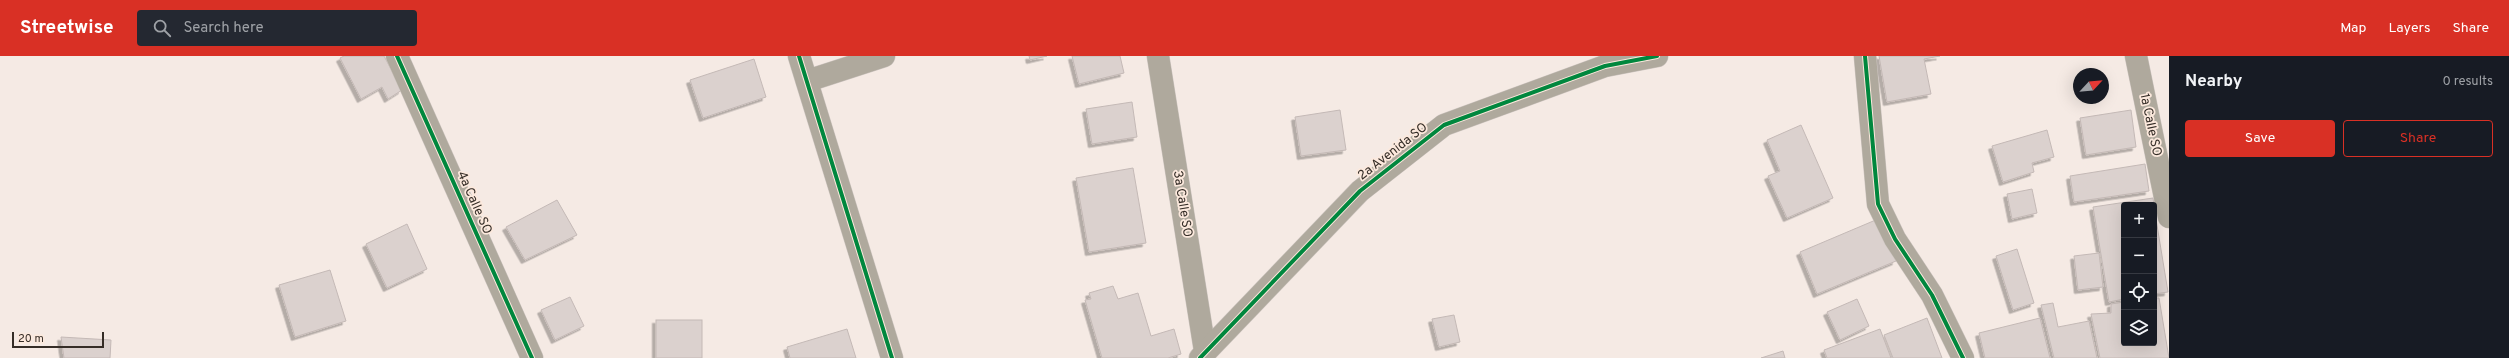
<!DOCTYPE html>
<meta charset="utf-8">
<style>
body{margin:0;font-family:Overpass,sans-serif;background:#242831;color:#f1f3f6}
.controls{position:absolute;right:12px;bottom:12px;display:grid;overflow:hidden;border-radius:4px;box-shadow:0 4px 16px #0002}
.controls button{width:36px;height:36px;display:grid;place-items:center;padding:0;border:0;border-bottom:1px solid #363941;background:#171b24;color:#f1f3f6;font:20px sans-serif}
.compass{position:absolute;left:2073px;top:12px;width:36px;height:36px;border-radius:50%;background:#171b24;box-shadow:0 4px 16px #0002;rotate:64deg}
.scale{position:absolute;left:12px;bottom:10px;width:92px;box-sizing:border-box;padding-left:4px;border:2px solid #352d27;border-top:0;font-size:11px;line-height:14px;white-space:nowrap;color:#352d27;-webkit-text-stroke:3px #fce9dd;paint-order:stroke}
.list{margin:0;padding:0;list-style:none}
h2{display:flex;justify-content:space-between;align-items:center;height:52px;margin:0;padding:0 16px;font-size:17px}
h2 small{font-size:13px;font-weight:400;color:#9ea1a6}
.actions{display:flex;gap:8px;padding:12px 16px}
.actions a{flex:1;padding:9px 0;border:1px solid #d93025;border-radius:4px;text-align:center;font-size:14px;color:#d93025}
.actions .main{background:#d93025;color:#fff}
.icon{flex:none;width:22px;height:22px;fill:none;stroke:currentColor;stroke-width:2;stroke-linecap:round;stroke-linejoin:round}
.map{position:relative;flex:none;width:2169px;height:302px;overflow:hidden}
header{display:flex;align-items:center;gap:24px;box-sizing:border-box;height:56px;padding:0 20px;background:#d93025;color:#fff}
header strong{font-size:19px}
nav{display:flex;gap:22px;margin-inline-start:auto;font-size:14px}
.search{width:280px;height:36px;background:#242831;display:flex;align-items:center;gap:10px;box-sizing:border-box;padding:0 14px;border-radius:4px;color:#9ea1a6;font-size:15px}
main{display:flex}
aside{flex:1;background:#171b24}
.map>svg:first-child{display:block}
.building{fill:#dbd1ce;stroke:#c4b9b6;filter:url(#shadow)}
.lines{fill:none;stroke-linecap:round;stroke-linejoin:round}
.street-casing{stroke:#cdc5c0;stroke-width:23}
.street{stroke:#afa99d;stroke-width:22}
.cycleway-casing{stroke:#fce9dd;stroke-width:6}
.cycleway{stroke:#00873e;stroke-width:4}
.labels{text-anchor:middle;dominant-baseline:central;stroke-width:3.5;stroke-linejoin:round;paint-order:stroke}
.street-label{font-size:13px;fill:#352d27;stroke:#fce9dd}
</style>
<header>
<strong>Streetwise</strong>
<div class="search"><svg class="icon" aria-label="search" viewBox="0 0 24 24"><circle cx="10" cy="10" r="6"/><path d="M15 15l6 6"/></svg>Search here</div>
<nav><a>Map</a><a>Layers</a><a>Share</a></nav>
</header>
<main>
<div class="map">
<svg width="2169" height="302" viewBox="0 0 2169 302">
<defs>
<filter id="shadow"><feDropShadow dx="-3.5" dy="3.5" stdDeviation="0" flood-color="#0004"/></filter>
</defs>
<rect width="100%" height="100%" fill="#f5eae4"/>
<!-- building -->
<g class="building">
<path d="M344 0H384L402 34 388 43 382 31 361 43 340 2Z"/>
<path d="M1029 0H1047L1030 4Z"/>
<path d="M1072 0H1120L1124 17 1079 28Z"/>
<path d="M1879 0H1940L1924 3 1931 38 1887 46Z"/>
<path d="M754 3 766 41 703 62 690 24Z"/>
<path d="M1132 46 1137 81 1092 88 1086 53Z"/>
<path d="M1340 54 1346 94 1301 100 1295 61Z"/>
<path d="M2131 54 2136 91 2086 99 2080 62Z"/>
<path d="M1801 69 1833 142 1787 162 1768 120 1780 115 1767 84Z"/>
<path d="M2047 74 2054 101 2032 107 2034 116 2003 126 1992 90Z"/>
<path d="M2145 108 2149 135 2074 146 2070 120Z"/>
<path d="M1133 112 1146 187 1089 196 1076 122Z"/>
<path d="M2032 133 2037 157 2012 163 2007 138Z"/>
<path d="M2153 142 2154 149H2124V243L2109 246 2093 151Z"/>
<path d="M557 144 577 179 525 204 506 171Z"/>
<path d="M2154 151 2168 236 2154 238Z"/>
<path d="M1878 163 1896 205 1817 238 1800 196Z"/>
<path d="M407 168 427 213 387 232 366 188Z"/>
<path d="M2017 193 2034 247 2013 254 1996 200Z"/>
<path d="M2099 197 2103 231 2078 234 2074 200Z"/>
<path d="M330 214 346 265 295 281 279 229Z"/>
<path d="M1113 230 1118 243 1138 237 1151 280 1174 273 1181 298 1168 302H1102L1085 244 1091 243 1089 237Z"/>
<path d="M570 241 584 270 555 284 541 254Z"/>
<path d="M2154 242H2159L2169 302H2100L2091 258 2111 257V248L2124 246V287H2154Z"/>
<path d="M1857 243 1869 270 1840 284 1827 256Z"/>
<path d="M2053 247 2058 271 2089 265 2097 302H2054L2041 249Z"/>
<path d="M1454 259 1460 286 1439 291 1432 263Z"/>
<path d="M1927 262 1942 302H1893L1884 279Z"/>
<path d="M2040 262 2050 302H1985L1979 277Z"/>
<rect x="656" y="264" width="46" height="38"/>
<path d="M847 273 856 302H790L787 291Z"/>
<path d="M1880 273 1891 302H1827L1824 294Z"/>
<path d="M61 281 111 284 110 302H64Z"/>
<path d="M1783 295 1785 302H1761Z"/>
</g>
<g class="lines">
<defs>
<g id="street">
<path d="M397 0 532 302"/>
<path d="M799 0 892 302"/>
<path d="M1158 0 1205 295"/>
<path d="M1865 0 1878 148 1895 183 1932 239 1963 302"/>
<path d="M2136 0 2169 161"/>
<path d="M807 25 884 0"/>
<path d="M1200 302 1360 135 1444 69 1605 10 1657 0"/>
</g>
</defs>
<!-- street casing -->
<use href="#street" class="street-casing"/>
<!-- street -->
<use href="#street" class="street"/>
<defs>
<g id="cycleway">
<path d="M397 0 532 302"/>
<path d="M799 0 892 302"/>
<path d="M1865 0 1878 148 1895 183 1932 239 1963 302"/>
<path d="M1200 302 1360 135 1444 69 1605 10 1657 0"/>
</g>
</defs>
<!-- cycleway casing -->
<use href="#cycleway" class="cycleway-casing"/>
<!-- cycleway -->
<use href="#cycleway" class="cycleway"/>
</g>
<g class="labels">
<!-- street labels -->
<g class="street-label">
<text transform="translate(2150 69) rotate(78)">1a Calle SO</text>
<text transform="translate(1393 96) rotate(-38)">2a Avenida SO</text>
<text transform="translate(474 147) rotate(66)">4a Calle SO</text>
<text transform="translate(1182 148) rotate(81)">3a Calle SO</text>
</g>
</g>
</svg>
<div class="controls">
<button>+</button>
<button>−</button>
<button><svg class="icon" aria-label="locate" viewBox="0 0 24 24"><circle cx="12" cy="12" r="6"/><path d="M12 2v4M12 18v4M2 12h4M18 12h4"/></svg></button>
<button><svg class="icon" aria-label="layers" viewBox="0 0 24 24"><path d="M12 4l9 5-9 5-9-5zM3 14l9 5 9-5"/></svg></button>
</div>
<svg class="compass" viewBox="-18 -18 36 36"><path d="M0-13l5 13h-10z" fill="#e53935"/><path d="M0 13l5-13h-10z" fill="#9ea1a6"/></svg>
<div class="scale">20 m</div>
</div>
<aside>
<h2>Nearby<small>0 results</small></h2>
<ul class="list">
</ul>
<div class="actions"><a class="main">Save</a><a>Share</a></div>
</aside>
</main>
